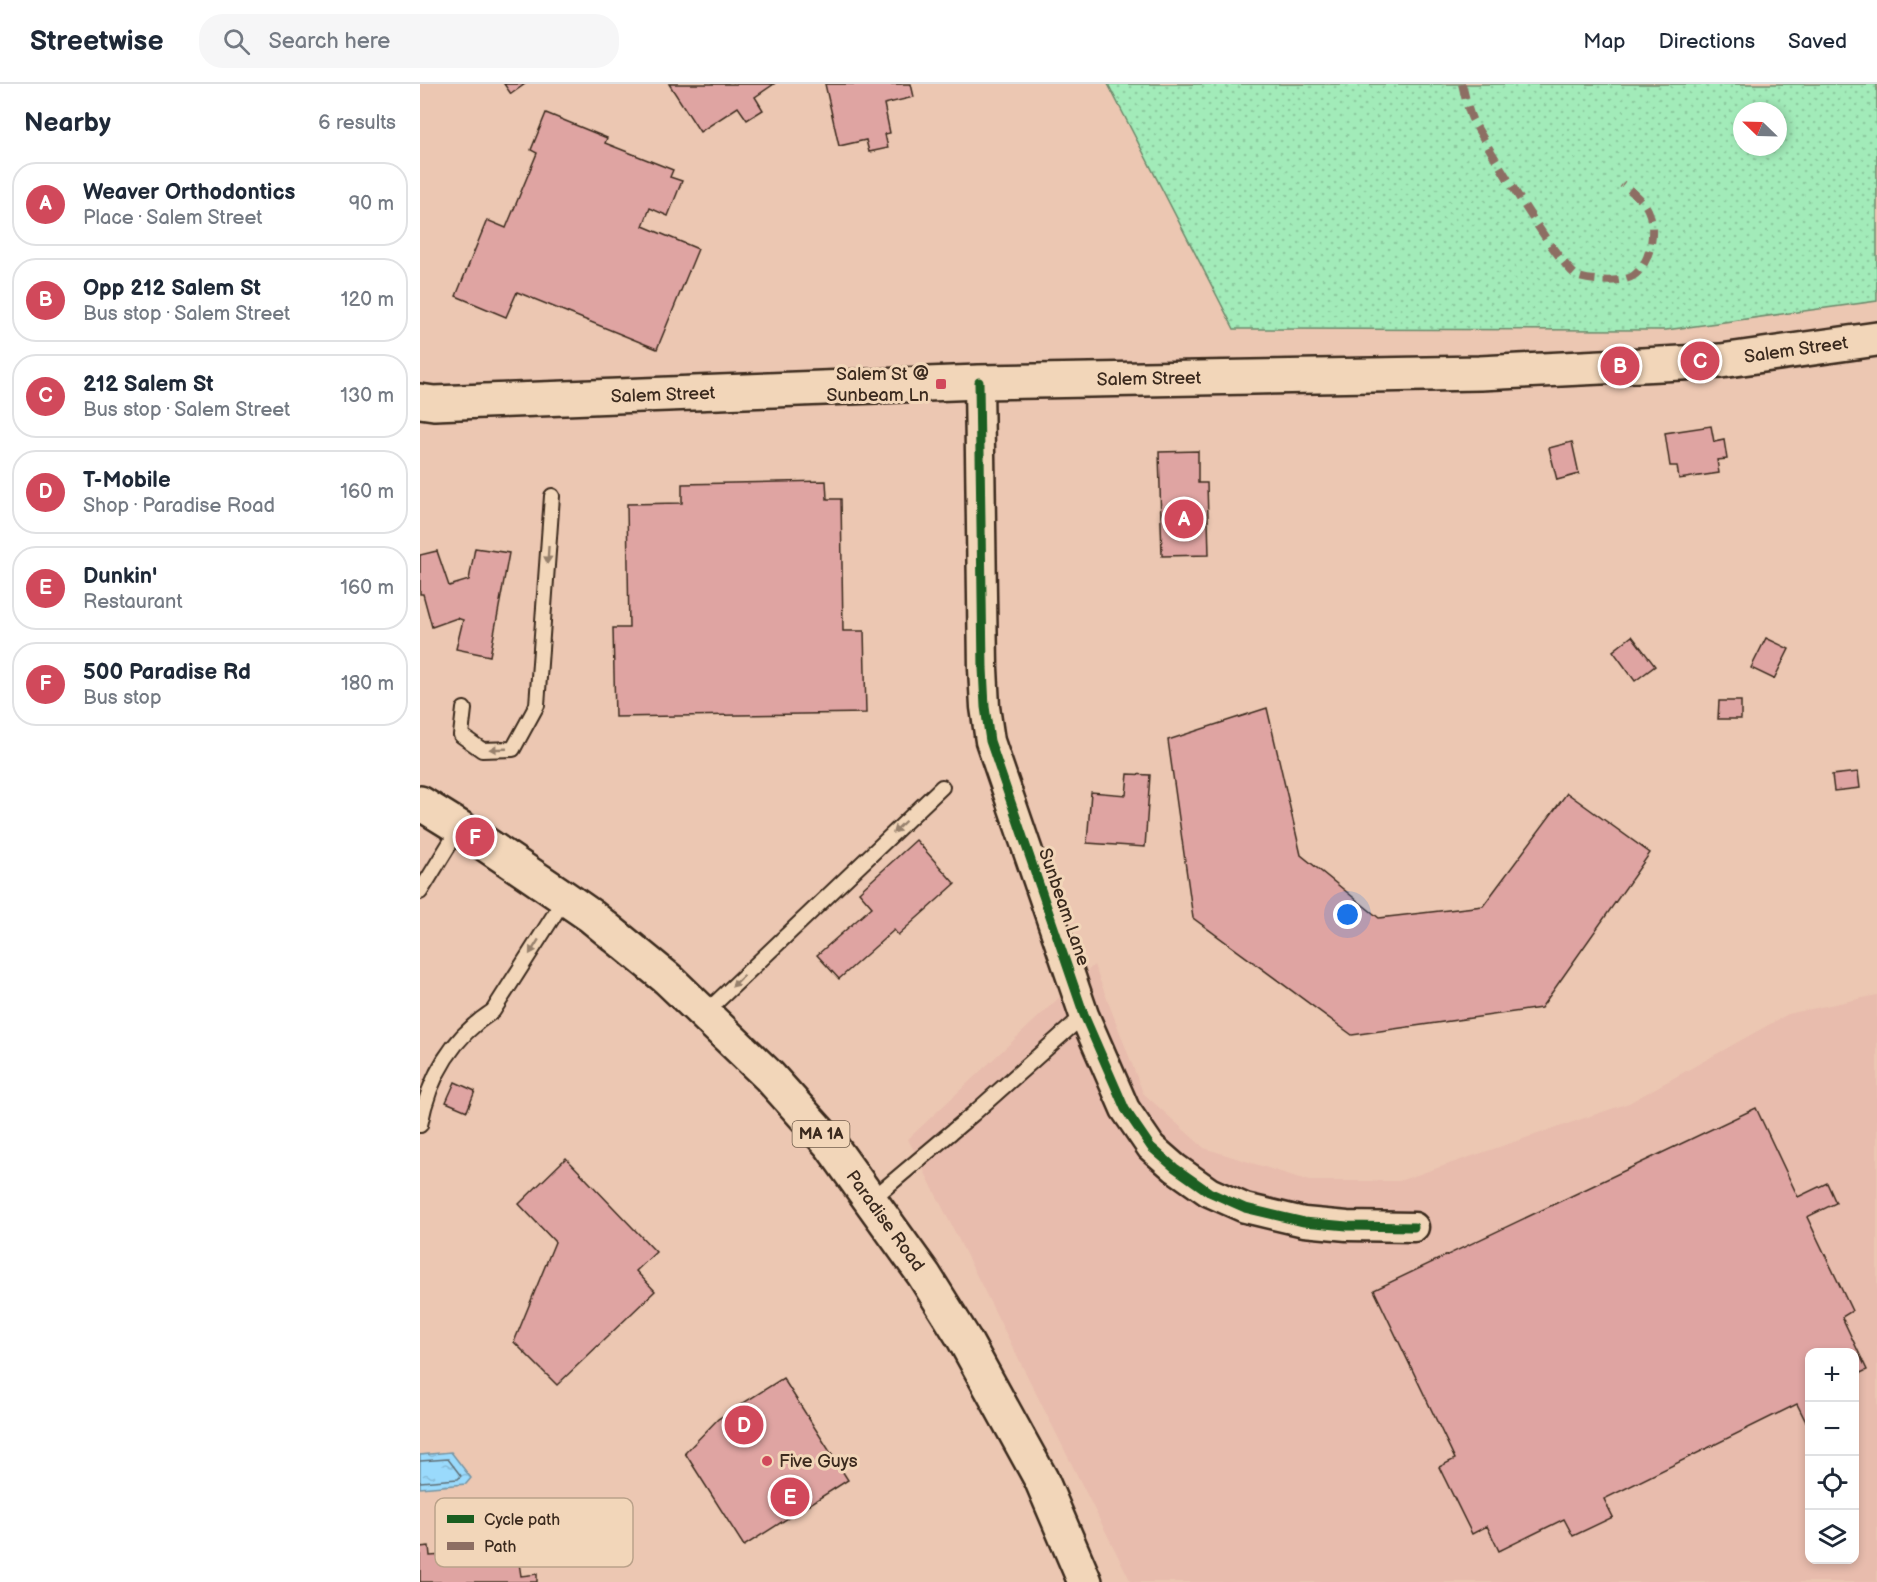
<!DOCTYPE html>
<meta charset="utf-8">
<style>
body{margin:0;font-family:"Balsamiq Sans",sans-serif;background:#f6f6f7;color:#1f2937}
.controls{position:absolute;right:18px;bottom:18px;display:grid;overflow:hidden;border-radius:12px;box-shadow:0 3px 9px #0003}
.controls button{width:54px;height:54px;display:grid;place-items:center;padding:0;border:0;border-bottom:2px solid #e0e1e3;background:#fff;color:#1f2937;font:30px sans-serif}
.compass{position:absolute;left:1313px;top:18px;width:54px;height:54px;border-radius:50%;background:#fff;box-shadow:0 3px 9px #0003;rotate:293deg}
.you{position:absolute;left:928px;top:831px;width:21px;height:21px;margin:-15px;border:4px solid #fff;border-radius:50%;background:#1a73e8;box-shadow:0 0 0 9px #1a73e833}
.badge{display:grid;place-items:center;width:39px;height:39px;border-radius:50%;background:#d1495b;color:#fff;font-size:20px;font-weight:700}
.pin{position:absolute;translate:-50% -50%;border:3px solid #fff;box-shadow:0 2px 6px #0006}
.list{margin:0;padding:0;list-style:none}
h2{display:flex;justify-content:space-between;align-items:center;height:78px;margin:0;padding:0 24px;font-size:26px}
h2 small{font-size:20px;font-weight:400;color:#747a83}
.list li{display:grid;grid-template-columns:39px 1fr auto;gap:18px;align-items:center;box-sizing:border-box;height:84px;margin:0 12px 12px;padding:0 12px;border:2px solid #e0e1e3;border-radius:24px}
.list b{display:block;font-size:22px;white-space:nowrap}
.list p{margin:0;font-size:20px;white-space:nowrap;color:#747a83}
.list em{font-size:20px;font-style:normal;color:#747a83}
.icon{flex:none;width:33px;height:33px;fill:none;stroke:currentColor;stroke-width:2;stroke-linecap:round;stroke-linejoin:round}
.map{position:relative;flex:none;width:1457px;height:1498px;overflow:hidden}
header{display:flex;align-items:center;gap:36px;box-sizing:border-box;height:84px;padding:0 30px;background:#fff;border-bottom:2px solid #e0e1e3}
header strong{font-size:28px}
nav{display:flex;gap:33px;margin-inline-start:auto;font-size:21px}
.search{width:420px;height:54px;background:#f6f6f7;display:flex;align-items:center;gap:15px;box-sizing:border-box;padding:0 21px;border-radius:24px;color:#747a83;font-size:22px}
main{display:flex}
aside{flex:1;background:#fff}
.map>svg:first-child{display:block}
.built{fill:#e8bcad;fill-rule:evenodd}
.grass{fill:url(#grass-dots);stroke:#6e8a6c;stroke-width:1.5;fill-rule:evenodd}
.water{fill:url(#water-ripples);stroke:#7494a3;stroke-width:1.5}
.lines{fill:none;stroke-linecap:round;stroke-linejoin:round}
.shore{stroke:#617077;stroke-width:1.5}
.building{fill:#dfa4a2;stroke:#3b2a1e;stroke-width:1.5}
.service-casing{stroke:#3b2a1e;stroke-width:18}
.minor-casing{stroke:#3b2a1e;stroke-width:33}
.secondary-casing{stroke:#3b2a1e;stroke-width:38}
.trunk-casing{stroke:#3b2a1e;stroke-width:38}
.service{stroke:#f2d6b9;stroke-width:14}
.minor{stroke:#f2d6b9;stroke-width:28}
.secondary{stroke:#f2d6b9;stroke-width:33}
.trunk{stroke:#f2d6b9;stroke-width:33}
.quiet{stroke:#8d6e63;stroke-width:8;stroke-dasharray:15 8;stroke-linecap:butt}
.cycleway-casing{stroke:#f2d6b9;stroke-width:13}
.cycleway{stroke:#1b5e20;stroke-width:9}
.oneway{fill:#96806c}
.poi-dot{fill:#d1495b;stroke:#f2d6b9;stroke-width:2}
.labels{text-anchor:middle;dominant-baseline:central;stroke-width:6;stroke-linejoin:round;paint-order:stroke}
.shield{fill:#f2d6b9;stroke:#725e4c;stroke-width:1.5}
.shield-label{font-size:16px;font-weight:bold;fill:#3b2a1e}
.street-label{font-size:18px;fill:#3b2a1e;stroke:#f2d6b9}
.poi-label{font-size:18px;fill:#3b2a1e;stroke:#f2d6b9;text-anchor:end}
.key{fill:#f2d6b9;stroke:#bba28a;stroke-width:1.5}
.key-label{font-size:16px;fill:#3b2a1e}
</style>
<header>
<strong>Streetwise</strong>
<div class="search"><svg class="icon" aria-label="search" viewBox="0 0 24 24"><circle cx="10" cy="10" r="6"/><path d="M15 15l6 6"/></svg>Search here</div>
<nav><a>Map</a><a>Directions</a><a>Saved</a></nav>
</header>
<main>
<aside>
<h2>Nearby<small>6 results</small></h2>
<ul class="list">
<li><span class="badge">A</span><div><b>Weaver Orthodontics</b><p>Place · Salem Street</p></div><em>90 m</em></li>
<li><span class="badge">B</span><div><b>Opp 212 Salem St</b><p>Bus stop · Salem Street</p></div><em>120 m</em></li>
<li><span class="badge">C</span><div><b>212 Salem St</b><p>Bus stop · Salem Street</p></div><em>130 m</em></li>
<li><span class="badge">D</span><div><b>T-Mobile</b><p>Shop · Paradise Road</p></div><em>160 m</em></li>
<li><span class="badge">E</span><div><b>Dunkin'</b><p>Restaurant</p></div><em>160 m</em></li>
<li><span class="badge">F</span><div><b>500 Paradise Rd</b><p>Bus stop</p></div><em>180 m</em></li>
</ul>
</aside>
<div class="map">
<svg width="1457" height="1498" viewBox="0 0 1457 1498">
<defs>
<pattern id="grass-dots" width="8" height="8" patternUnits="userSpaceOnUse" patternTransform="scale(1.5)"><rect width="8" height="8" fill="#a2ebb9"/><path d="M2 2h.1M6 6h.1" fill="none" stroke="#8cca9f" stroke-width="1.8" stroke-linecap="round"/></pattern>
<pattern id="water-ripples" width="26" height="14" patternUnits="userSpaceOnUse" patternTransform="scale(1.5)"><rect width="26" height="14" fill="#9adafc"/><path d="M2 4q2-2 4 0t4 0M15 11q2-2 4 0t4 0" fill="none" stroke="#86bbd8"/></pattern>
</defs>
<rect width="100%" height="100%" fill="#ecc7b2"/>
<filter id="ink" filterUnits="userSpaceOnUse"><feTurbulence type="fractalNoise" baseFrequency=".0167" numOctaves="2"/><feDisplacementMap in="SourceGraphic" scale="12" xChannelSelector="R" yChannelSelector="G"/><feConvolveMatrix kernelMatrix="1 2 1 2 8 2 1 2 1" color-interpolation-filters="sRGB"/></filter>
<g filter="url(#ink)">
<!-- built -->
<path class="built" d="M674 881 723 1009 784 1064 889 1097H979L1209 1019 1368 930 1457 911V1498H711L488 1055ZM1390 1268H1434V1476H1390Z"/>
<!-- grass -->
<path class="grass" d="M688 0H1457V217L1246 246 814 245ZM1322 27H1358V63H1322Z"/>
<!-- water -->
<path class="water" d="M31 1368 51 1394 46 1400 0 1404V1371Z"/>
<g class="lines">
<!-- shore -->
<path class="shore" d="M0 1377 28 1375 41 1392 38 1395 0 1398"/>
</g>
<!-- building -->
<g class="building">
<path d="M84 0H105L91 10Z"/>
<path d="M249 0H354L335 13 343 26 327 36 318 23 280 48Z"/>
<path d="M405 0H491L494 13 464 20 470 49 465 50 468 64 449 68 446 56 419 62Z"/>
<path d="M126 29 187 54 185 59 253 86 250 93 262 97 248 132 230 124 223 142 278 165 237 265 97 208 86 233 36 212 67 136 86 144 117 69 111 66Z"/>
<path d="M1291 342 1294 358 1304 356 1307 375 1297 376 1299 389 1259 395 1257 382H1250L1245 349Z"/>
<path d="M1152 358 1159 390 1137 396 1129 364Z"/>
<path d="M778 367V399H787L789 471 742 472 739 368Z"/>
<path d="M406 397 407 415H421L423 547H444L446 629 195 633 193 544H209L207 420 262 419V400Z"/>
<path d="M55 464 89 469 70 572 36 565 43 536 37 534 12 543 3 510H0V471L17 467 29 502 49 496Z"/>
<path d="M1212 552 1235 582 1215 597 1193 567Z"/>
<path d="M1346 554 1369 565 1354 595 1331 584Z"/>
<path d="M1299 617H1321V635H1298Z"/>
<path d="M847 624 881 771 959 834 1063 822 1147 709 1230 769 1121 924 932 951 773 834 748 656Z"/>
<path d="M1438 688 1440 704 1414 707 1412 691Z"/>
<path d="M708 690 730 691 725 763 667 759 671 708 706 711Z"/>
<path d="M496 756 535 800 478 851 474 846 419 895 397 871 452 823 439 808Z"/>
<path d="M35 998 55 1007 47 1027 26 1018Z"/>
<path d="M1336 1024 1378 1113 1407 1099 1416 1119 1387 1133 1432 1227 1422 1233 1447 1286 1434 1292V1268H1390V1336L1386 1338 1377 1320 1184 1415 1193 1433 1153 1452 1144 1435 1079 1467 1067 1442 1052 1450 1019 1383 1035 1375 954 1206Z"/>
<path d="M146 1074 236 1168 216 1187 235 1207 137 1301 94 1258 135 1158 99 1120Z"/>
<path d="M363 1294 428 1396 324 1462 265 1369 298 1335Z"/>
<path d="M9 1462 10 1472 97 1466 101 1492 117 1490V1498H0V1463Z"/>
</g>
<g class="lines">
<defs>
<g id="service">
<path d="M44 625 41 651 62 666 93 665 117 621 132 412"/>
<path d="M0 808 40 743"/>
<path d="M285 929 522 703"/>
<path d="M0 1041C9 993 31 954 73 927L145 814"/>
<path d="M451 1116 553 1030 664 931"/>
</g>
<path id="minor" d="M559 298 563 584 565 623 570 657 664 931 705 1025 731 1063 755 1084 789 1108 825 1124 884 1138 927 1142 994 1143"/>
<path id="secondary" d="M0 317 14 319 559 298 1060 289 1301 277 1457 255"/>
<path id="trunk" d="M0 719 55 753 145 814 171 832 248 895 349 992 410 1060 504 1191 544 1255 621 1395 665 1498"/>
</defs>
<!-- service casing -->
<use href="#service" class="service-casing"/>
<!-- minor casing -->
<use href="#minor" class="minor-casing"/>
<!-- secondary casing -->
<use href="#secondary" class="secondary-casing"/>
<!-- trunk casing -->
<use href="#trunk" class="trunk-casing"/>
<!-- service -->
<use href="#service" class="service"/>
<!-- minor -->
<use href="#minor" class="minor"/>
<!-- secondary -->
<use href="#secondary" class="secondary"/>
<!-- trunk -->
<use href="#trunk" class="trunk"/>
<!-- quiet -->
<path class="quiet" d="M1042 0C1045 11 1047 24 1052 35 1065 58 1141 187 1159 193 1171 197 1202 199 1213 192 1231 180 1237 145 1228 126 1223 115 1211 107 1202 100"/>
<defs>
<path id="cycleway" d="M559 298 563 584 565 623 570 657 664 931 705 1025 731 1063 755 1084 789 1108 825 1124 884 1138 927 1142 994 1143"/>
</defs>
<!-- cycleway casing -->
<use href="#cycleway" class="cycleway-casing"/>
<!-- cycleway -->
<use href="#cycleway" class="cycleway"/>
</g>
<!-- one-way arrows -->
<defs><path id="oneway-solid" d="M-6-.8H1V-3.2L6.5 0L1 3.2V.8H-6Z" transform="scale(1.5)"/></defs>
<g class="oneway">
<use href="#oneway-solid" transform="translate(128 471) rotate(94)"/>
<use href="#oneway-solid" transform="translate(78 665) rotate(178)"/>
<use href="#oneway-solid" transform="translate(479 743) rotate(136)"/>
<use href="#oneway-solid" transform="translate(114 863) rotate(122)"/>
<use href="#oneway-solid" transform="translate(318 897) rotate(136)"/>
</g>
</g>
<!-- markers -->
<g class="poi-dot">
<rect x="515" y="294" width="12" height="12" rx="3"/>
<circle cx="347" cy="1377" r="6"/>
</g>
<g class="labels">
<!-- shield labels -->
<rect class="shield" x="372.5" y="1037" width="57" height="26" rx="4.5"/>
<g class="shield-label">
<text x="401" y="1050">MA 1A</text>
</g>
<!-- street labels -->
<g class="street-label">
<text transform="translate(1376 266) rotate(-8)">Salem Street</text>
<text transform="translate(729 295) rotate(-1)">Salem Street</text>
<text transform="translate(243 311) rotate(-2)">Salem Street</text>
<text transform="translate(644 823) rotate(71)">Sunbeam Lane</text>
<text transform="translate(465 1137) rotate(54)">Paradise Road</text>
</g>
<!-- poi labels -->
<g class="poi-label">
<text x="509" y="290">Salem St @<tspan x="509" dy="21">Sunbeam Ln</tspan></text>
<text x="359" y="1377" text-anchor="start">Five Guys</text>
</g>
</g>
<!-- legend -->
<rect x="15" y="1414" width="198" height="69" rx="9" class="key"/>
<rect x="27" y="1431" width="27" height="8" fill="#1b5e20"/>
<rect x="27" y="1458" width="27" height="8" fill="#8d6e63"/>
<g class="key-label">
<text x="64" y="1441">Cycle path</text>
<text x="64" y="1468">Path</text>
</g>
</svg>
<div class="controls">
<button>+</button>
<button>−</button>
<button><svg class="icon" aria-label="locate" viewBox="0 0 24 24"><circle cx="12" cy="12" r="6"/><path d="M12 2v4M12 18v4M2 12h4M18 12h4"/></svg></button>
<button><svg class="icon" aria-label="layers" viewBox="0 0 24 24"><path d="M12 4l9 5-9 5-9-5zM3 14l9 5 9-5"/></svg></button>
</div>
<svg class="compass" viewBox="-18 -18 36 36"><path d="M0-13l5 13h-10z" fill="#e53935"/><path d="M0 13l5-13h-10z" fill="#747a83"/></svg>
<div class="you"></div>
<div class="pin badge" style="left:764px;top:435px">A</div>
<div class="pin badge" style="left:1200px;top:282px">B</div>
<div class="pin badge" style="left:1280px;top:277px">C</div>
<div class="pin badge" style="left:324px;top:1341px">D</div>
<div class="pin badge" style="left:370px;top:1413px">E</div>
<div class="pin badge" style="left:55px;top:753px">F</div>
</div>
</main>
